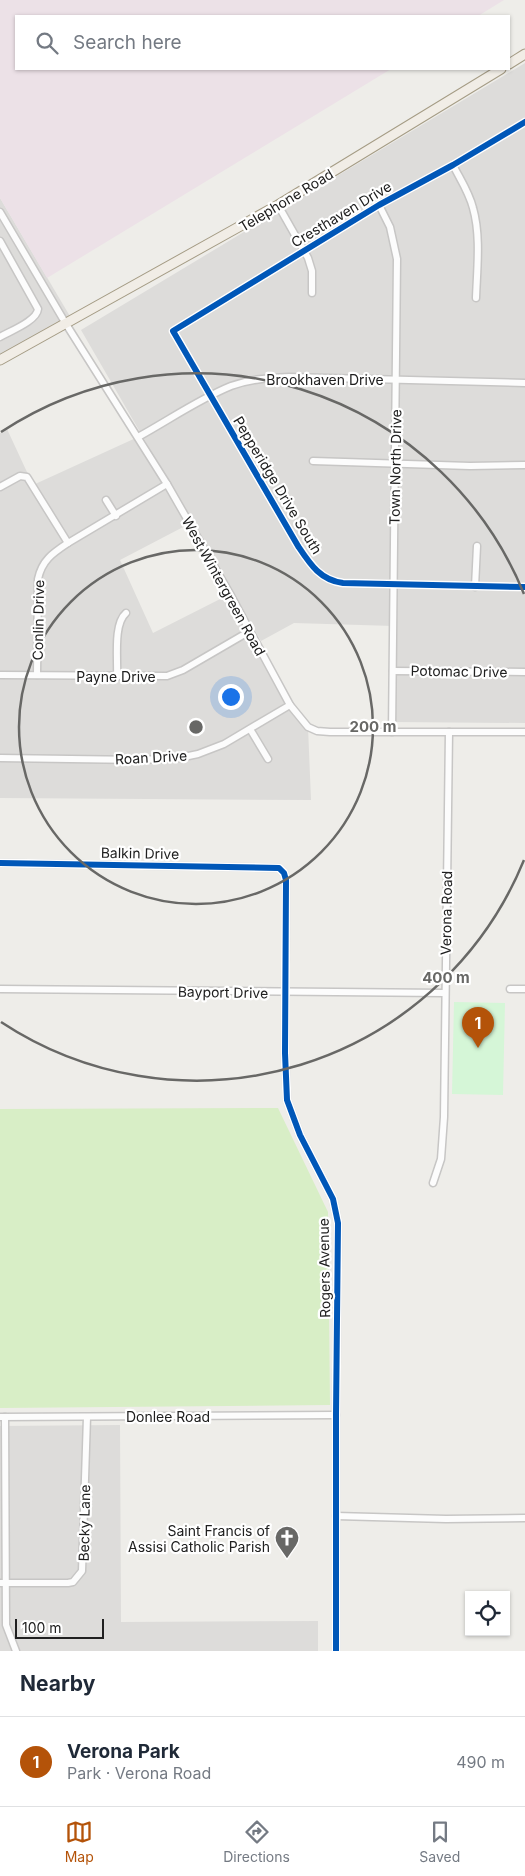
<!DOCTYPE html>
<meta charset="utf-8">
<style>
body{margin:0;font-family:Inter,sans-serif;background:#f2f2f3;color:#1f2937}
.controls{position:absolute;right:15px;bottom:15px;display:grid;overflow:hidden;border-radius:0px;box-shadow:0 1px 4px #0004}
.controls button{width:45px;height:45px;display:grid;place-items:center;padding:0;border:0;border-bottom:1px solid #e0e1e3;background:#fff;color:#1f2937;font:25px sans-serif}
.scale{position:absolute;left:15px;bottom:12px;width:89px;box-sizing:border-box;padding-left:5px;border:2px solid #202020;border-top:0;font-size:14px;line-height:18px;white-space:nowrap;color:#202020;-webkit-text-stroke:4px #fff;paint-order:stroke}
.you{position:absolute;left:230px;top:696px;width:18px;height:18px;margin:-12px;border:4px solid #fff;border-radius:50%;background:#1a73e8;box-shadow:0 0 0 8px #1a73e833}
.badge{display:grid;place-items:center;width:32px;height:32px;border-radius:50%;background:#b45309;color:#fff;font-size:16px;font-weight:700}
.pin{position:absolute;translate:-50% -41px;filter:drop-shadow(0 1px 2px #0008)}
.pin::after{content:'';position:absolute;top:26px;width:18px;height:15px;background:inherit;clip-path:polygon(0 0,100% 0,50% 100%)}
.list{margin:0;padding:0;list-style:none}
h2{display:flex;justify-content:space-between;align-items:center;height:65px;margin:0;padding:0 20px;font-size:21px}
h2 small{font-size:16px;font-weight:400;color:#747a83}
.list li{display:grid;grid-template-columns:32px 1fr auto;gap:15px;align-items:center;box-sizing:border-box;height:90px;padding:0 20px;border-top:1px solid #e0e1e3}
.list b{display:block;font-size:19px;white-space:nowrap}
.list p{margin:0;font-size:16px;white-space:nowrap;color:#747a83}
.list em{font-size:16px;font-style:normal;color:#747a83}
.icon{flex:none;width:28px;height:28px;fill:none;stroke:currentColor;stroke-width:2;stroke-linecap:round;stroke-linejoin:round}
.map{position:relative;flex:none;width:525px;height:1651px;overflow:hidden}
.search{position:absolute;background:#fff;box-shadow:0 1px 4px #0004;left:15px;right:15px;top:15px;height:55px;display:flex;align-items:center;gap:12px;box-sizing:border-box;padding:0 18px;border-radius:0px;color:#747a83;font-size:19px}
.sheet{height:155px;background:#fff}
nav{display:flex;justify-content:space-around;align-items:center;box-sizing:border-box;height:70px;border-top:1px solid #e0e1e3;background:#fff;font-size:14px;color:#747a83}
nav a{display:grid;justify-items:center;gap:2px}
nav .on{color:#b45309}
.map>svg:first-child{display:block}
.residential{fill:#dddcda}
.industrial{fill:#ece1e7}
.grass{fill:#d8eec6}
.park{fill:#d5f6d7}
.lines{fill:none;stroke-linecap:round;stroke-linejoin:round}
.minor-casing{stroke:#c7c6c5;stroke-width:9}
.major-casing{stroke:#a59c85;stroke-width:11}
.minor{stroke:#fcfcfc;stroke-width:6}
.major{stroke:#f1ede6;stroke-width:9}
.cycleway-casing{stroke:#fff;stroke-width:9}
.cycleway{stroke:#0057b8;stroke-width:6}
.ring{fill:none;stroke:#686866;stroke-width:2.5}
.labels{text-anchor:middle;dominant-baseline:central;stroke-width:4.5;stroke-linejoin:round;paint-order:stroke}
.street-label{font-size:14px;fill:#202020;stroke:#fff}
.poi-label{font-size:14px;fill:#202020;stroke:#fff;text-anchor:end}
.centre{fill:#686866;stroke:#fff;stroke-width:2.5}
.ring-label{font-size:15px;text-anchor:middle;font-weight:bold;fill:#686866;stroke:#fff;stroke-width:4.5;stroke-linejoin:round;paint-order:stroke}
</style>
<div class="map">
<svg width="525" height="1651" viewBox="0 0 525 1651">
<rect width="100%" height="100%" fill="#eeede9"/>
<!-- residential -->
<g class="residential">
<path d="M525 63V723L394 722V626L294 623 261 641 81 330Z"/>
<path d="M0 198 71 318 0 357Z"/>
<path d="M7 429 33 485 138 437 187 525 120 560 153 633 230 594 290 705 308 727 311 800 0 798V433Z"/>
<path d="M120 1425 121 1622 318 1621V1651H0V1426Z"/>
</g>
<!-- industrial -->
<path class="industrial" d="M0 0H504L478 16H16V69H391L47 278 0 198Z"/>
<!-- grass -->
<path class="grass" d="M278 1108 328 1212 330 1405 0 1408V1109Z"/>
<!-- park -->
<path class="park" d="M454 1002 505 1003 503 1095 452 1094Z"/>
<g class="lines">
<defs>
<g id="minor">
<path d="M525 122 453 165 379 205 173 331 298 546C310 564 320 580 343 583L525 587"/>
<path d="M453 165C460 179 469 192 473 208 481 236 477 269 476 298"/>
<path d="M278 205 308 258 312 271V293"/>
<path d="M379 205 390 227 397 259 392 732"/>
<path d="M0 212 66 324 167 484 230 594 290 705 308 727 317 731 330 732H525"/>
<path d="M0 241 38 309C37 321 10 331 0 337"/>
<path d="M138 437C169 420 199 399 231 386 250 379 269 378 289 377L525 383"/>
<path d="M313 461 470 466 525 465"/>
<path d="M0 487 20 476 27 477 68 543"/>
<path d="M106 500 116 516"/>
<path d="M475 587 477 546"/>
<path d="M393 671 525 672"/>
<path d="M0 675 167 676 183 670 250 631"/>
<path d="M37 675 38 579C42 560 53 553 68 543L167 484"/>
<path d="M117 677C118 660 113 624 126 613"/>
<path d="M250 729 268 759"/>
<path d="M0 758 140 760 179 758 198 754 224 744 290 705"/>
<path d="M0 863 279 868 284 873 286 880 285 1053 287 1100 300 1135 333 1199 338 1223 336 1415V1651"/>
<path d="M0 989 445 993"/>
<path d="M510 989H525"/>
<path d="M433 1183 441 1159 444 1117 449 732"/>
<path d="M0 1417 336 1415"/>
<path d="M5 1417 6 1625 16 1651"/>
<path d="M336 1516 446 1519 525 1518"/>
<path d="M0 1583H68L73 1582 82 1571 87 1417"/>
</g>
<g id="major">
<path d="M509 64 525 54"/>
<path d="M0 360 278 205 501 69"/>
</g>
</defs>
<!-- minor casing -->
<use href="#minor" class="minor-casing"/>
<!-- major casing -->
<use href="#major" class="major-casing"/>
<!-- minor -->
<use href="#minor" class="minor"/>
<!-- major -->
<use href="#major" class="major"/>
<defs>
<g id="cycleway">
<path d="M525 122 453 165 379 205 173 331 298 546C310 564 320 580 343 583L525 587"/>
<path d="M0 863 279 868 284 873 286 880 285 1053 287 1100 300 1135 333 1199 338 1223 336 1415V1651"/>
</g>
</defs>
<!-- cycleway casing -->
<use href="#cycleway" class="cycleway-casing"/>
<!-- cycleway -->
<use href="#cycleway" class="cycleway"/>
</g>
<!-- distance rings -->
<g class="ring">
<circle cx="196" cy="727" r="177"/>
<path d="M524 860A354 354 0 0 1 1 1022M1 432A354 354 0 0 1 524 594"/>
</g>
<!-- icons -->
<defs>
<symbol id="church-pin" viewBox="-11 -11 22 30"><path d="M0 17L-7.5 6A9.5 9.5 0 1 1 7.5 6Z" fill="#686866" stroke="#fff"/><path d="M-1.2-6h2.4v3.5h3.3v2.4h-3.3V6h-2.4V-.1h-3.3v-2.4h3.3Z" fill="#fff"/></symbol>
</defs>
<g fill-rule="evenodd">
<use href="#church-pin" x="273" y="1524" width="28" height="38"/>
</g>
<g class="labels">
<!-- street labels -->
<g class="street-label">
<text transform="translate(286 200) rotate(-31)">Telephone Road</text>
<text transform="translate(341 214) rotate(-31)">Cresthaven Drive</text>
<text x="325" y="379">Brookhaven Drive</text>
<text transform="translate(395 467) rotate(-89)">Town North Drive</text>
<text transform="translate(278 485) rotate(59)">Pepperidge Drive South</text>
<text transform="translate(224 586) rotate(61)">West Wintergreen Road</text>
<text transform="translate(38 620) rotate(-89)">Conlin Drive</text>
<text transform="translate(459 671) rotate(1)">Potomac Drive</text>
<text x="116" y="676">Payne Drive</text>
<text transform="translate(151 757) rotate(-3)">Roan Drive</text>
<text transform="translate(140 853) rotate(1)">Balkin Drive</text>
<text transform="translate(446 913) rotate(-89)">Verona Road</text>
<text transform="translate(223 992) rotate(1)">Bayport Drive</text>
<text transform="translate(324 1268) rotate(-91)">Rogers Avenue</text>
<text x="168" y="1416">Donlee Road</text>
<text transform="translate(84 1523) rotate(-89)">Becky Lane</text>
</g>
<!-- poi labels -->
<g class="poi-label">
<text x="270" y="1530">Saint Francis of<tspan x="270" dy="16">Assisi Catholic Parish</tspan></text>
</g>
</g>
<circle cx="196" cy="727" r="8" class="centre"/>
<g class="ring-label">
<text x="373" y="732">200 m</text>
<text x="446" y="983">400 m</text>
</g>
</svg>
<div class="controls">
<button><svg class="icon" aria-label="locate" viewBox="0 0 24 24"><circle cx="12" cy="12" r="6"/><path d="M12 2v4M12 18v4M2 12h4M18 12h4"/></svg></button>
</div>
<div class="scale">100 m</div>
<div class="you"></div>
<div class="pin badge" style="left:478px;top:1048px">1</div>
<div class="search"><svg class="icon" aria-label="search" viewBox="0 0 24 24"><circle cx="10" cy="10" r="6"/><path d="M15 15l6 6"/></svg>Search here</div>
</div>
<section class="sheet">
<h2>Nearby<small></small></h2>
<ul class="list">
<li><span class="badge">1</span><div><b>Verona Park</b><p>Park · Verona Road</p></div><em>490 m</em></li>
</ul>
</section>
<nav>
<a class="on"><svg class="icon" aria-label="map" viewBox="0 0 24 24"><path d="M3 6l6-2 6 2 6-2v14l-6 2-6-2-6 2zM9 4v14M15 6v14"/></svg>Map</a>
<a><svg class="icon" aria-label="directions" viewBox="0 0 24 24"><path d="M12 3l9 9-9 9-9-9zM9 14v-3h6M13 9l2 2-2 2"/></svg>Directions</a>
<a><svg class="icon" aria-label="saved" viewBox="0 0 24 24"><path d="M7 4h10v16l-5-4-5 4z"/></svg>Saved</a>
</nav>
